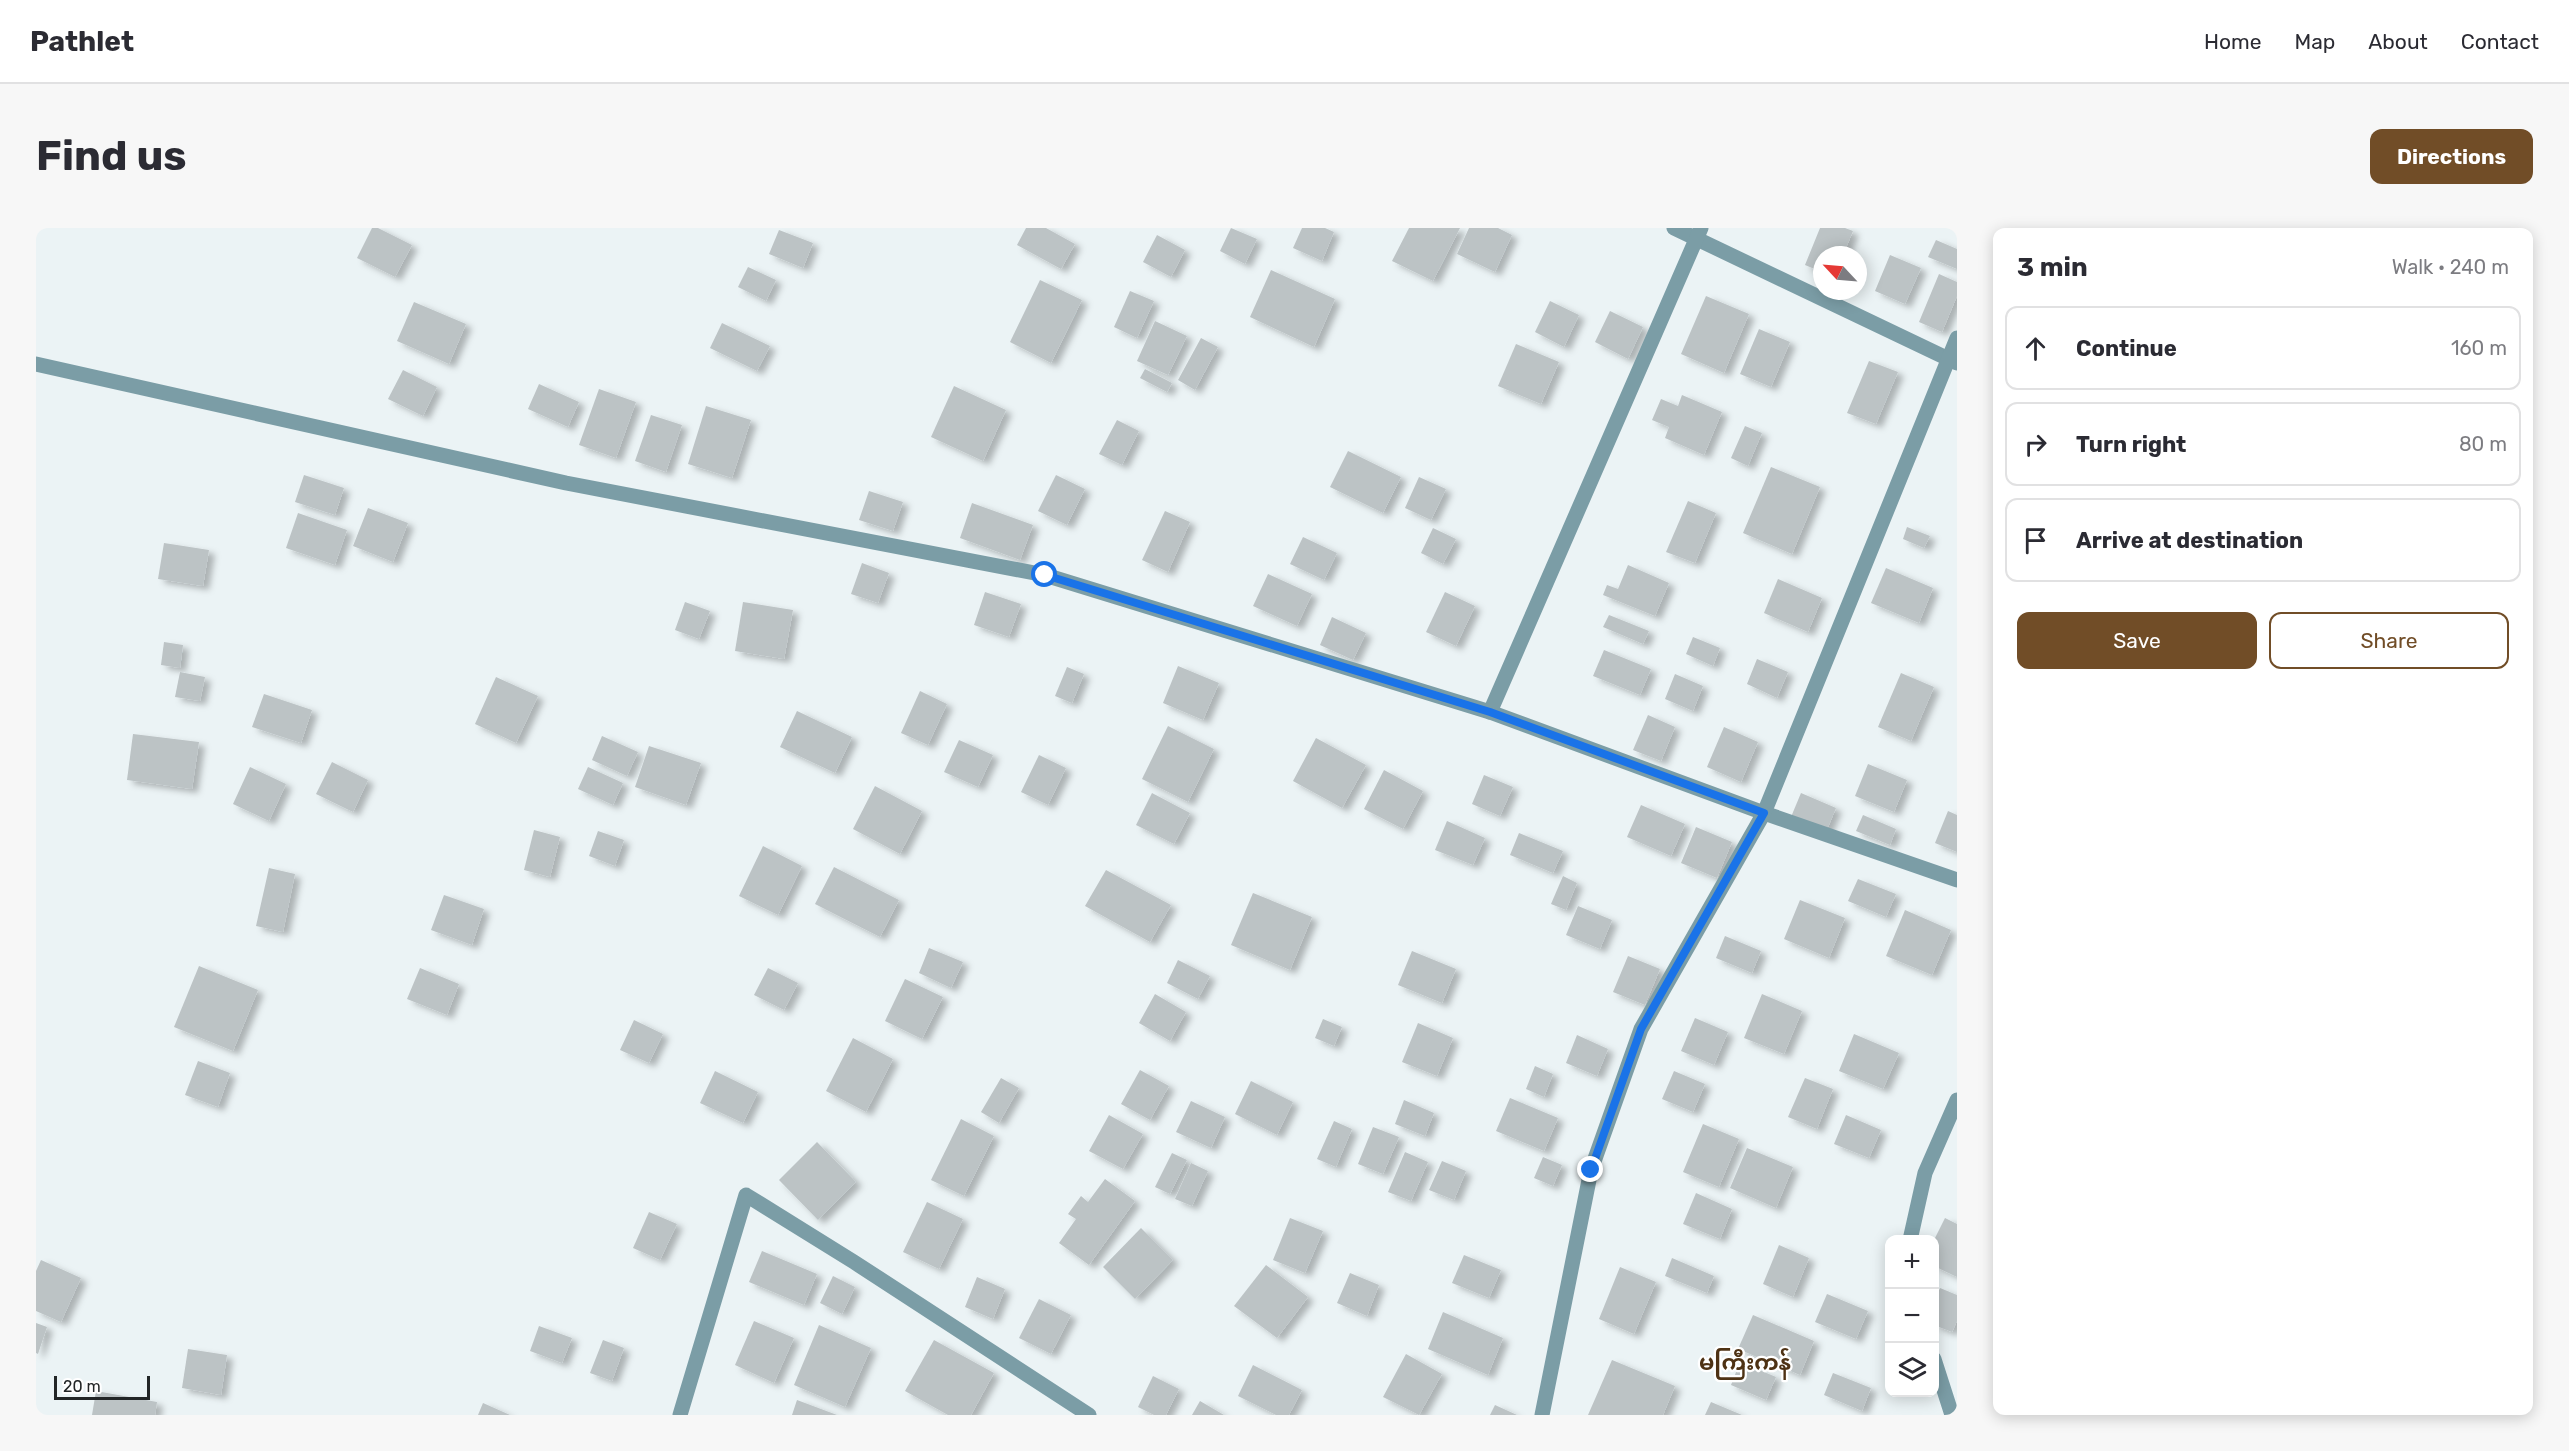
<!DOCTYPE html>
<meta charset="utf-8">
<style>
body{margin:0;font-family:Rubik,"Noto Sans Myanmar",sans-serif;background:#f7f7f7;color:#2b2b33}
.controls{position:absolute;right:18px;bottom:18px;display:grid;overflow:hidden;border-radius:12px;box-shadow:0 3px 15px #0003}
.controls button{width:54px;height:54px;display:grid;place-items:center;padding:0;border:0;border-bottom:2px solid #e1e1e2;background:#fff;color:#2b2b33;font:30px sans-serif}
.compass{position:absolute;left:1777px;top:18px;width:54px;height:54px;border-radius:50%;background:#fff;box-shadow:0 3px 15px #0003;rotate:296deg}
.scale{position:absolute;left:18px;bottom:15px;width:96px;box-sizing:border-box;padding-left:6px;border:3px solid #222526;border-top:0;font-size:16px;line-height:21px;white-space:nowrap;color:#222526;-webkit-text-stroke:4px #fff;paint-order:stroke}
.stop{position:absolute;width:18px;height:18px;margin:-14px;border:4px solid #1a73e8;border-radius:50%;background:#fff}
.stop.end{background:#1a73e8;border-color:#fff;box-shadow:0 2px 6px #0008}
.list{margin:0;padding:0;list-style:none}
h2{display:flex;justify-content:space-between;align-items:center;height:78px;margin:0;padding:0 24px;font-size:26px}
h2 small{font-size:20px;font-weight:400;color:#7c7c81}
.list li{display:grid;grid-template-columns:39px 1fr auto;gap:18px;align-items:center;box-sizing:border-box;height:84px;margin:0 12px 12px;padding:0 12px;border:2px solid #e1e1e2;border-radius:12px}
.list b{display:block;font-size:22px;white-space:nowrap}
.list em{font-size:20px;font-style:normal;color:#7c7c81}
.actions{display:flex;gap:12px;padding:18px 24px}
.actions a{flex:1;padding:14px 0;border:2px solid #714d27;border-radius:12px;text-align:center;font-size:21px;color:#714d27}
.actions .main{background:#714d27;color:#fff}
.icon{flex:none;width:33px;height:33px;fill:none;stroke:currentColor;stroke-width:2;stroke-linecap:round;stroke-linejoin:round}
.map{position:relative;flex:none;width:1921px;height:1187px;overflow:hidden;border-radius:12px}
header{display:flex;align-items:center;gap:36px;box-sizing:border-box;height:84px;padding:0 30px;background:#fff;border-bottom:2px solid #e1e1e2}
header strong{font-size:28px}
nav{display:flex;gap:33px;margin-inline-start:auto;font-size:21px}
.intro{display:flex;align-items:center;justify-content:space-between;box-sizing:border-box;height:144px;padding:0 36px}
h1{margin:0;font-size:42px}
.button{padding:15px 27px;border-radius:12px;background:#714d27;color:#fff;font-size:21px;font-weight:700}
main{display:flex;gap:36px;padding:0 36px}
aside{flex:1;background:#fff;border-radius:12px;box-shadow:0 3px 15px #0003}
.map>svg:first-child{display:block}
.building{fill:#bcc3c5;filter:url(#shadow)}
.lines{fill:none;stroke-linecap:round;stroke-linejoin:round}
.minor{stroke:#7b9da6;stroke-width:15}
.route{stroke:#1a73e8;stroke-width:8}
.labels{text-anchor:middle;dominant-baseline:central;stroke-width:4.5;stroke-linejoin:round;paint-order:stroke}
.quarter-label{font-size:22px;font-weight:bold;fill:#4e3214;stroke:#fff}
</style>
<header>
<strong>Pathlet</strong>
<nav><a>Home</a><a>Map</a><a>About</a><a>Contact</a></nav>
</header>
<div class="intro"><h1>Find us</h1><a class="button">Directions</a></div>
<main>
<div class="map">
<svg width="1921" height="1187" viewBox="0 0 1921 1187">
<defs>
<filter id="shadow"><feDropShadow dx="6" dy="4" stdDeviation="3" flood-color="#0004"/></filter>
</defs>
<rect width="100%" height="100%" fill="#ebf3f5"/>
<!-- building -->
<g class="building">
<path d="M336 0H342L376 17 359 49 321 30Z"/>
<path d="M990 0H1010L1039 16 1025 41 981 17Z"/>
<path d="M1195 0 1221 11 1209 36 1184 23Z"/>
<path d="M1266 0H1289L1298 4 1286 33 1257 20Z"/>
<path d="M1373 0H1424L1397 53 1356 33Z"/>
<path d="M1433 0H1462L1476 7 1459 44 1421 26Z"/>
<path d="M1784 0H1809L1817 3 1807 27H1786V44L1769 37Z"/>
<path d="M743 2 777 15 767 40 733 26Z"/>
<path d="M1121 7 1149 22 1135 49 1107 34Z"/>
<path d="M1900 12 1921 21V41L1892 29Z"/>
<path d="M1854 27 1885 40 1869 76 1839 63Z"/>
<path d="M712 39 740 52 730 73 702 59Z"/>
<path d="M1235 42 1299 71 1278 119 1214 89Z"/>
<path d="M1903 46 1921 54V68L1906 104 1883 94Z"/>
<path d="M1004 52 1046 72 1015 135 974 114Z"/>
<path d="M1094 63 1118 73 1101 110 1078 99Z"/>
<path d="M1670 68 1713 86 1688 145 1645 126Z"/>
<path d="M1514 73 1543 87 1528 119 1499 104Z"/>
<path d="M378 74 430 96 413 136 361 113Z"/>
<path d="M1574 83 1607 99 1592 131 1559 114Z"/>
<path d="M1119 93 1151 108 1132 147 1101 133Z"/>
<path d="M686 95 734 118 721 143 674 120Z"/>
<path d="M1723 101 1754 114 1735 159 1704 146Z"/>
<path d="M1165 110 1182 119 1159 162 1142 152Z"/>
<path d="M1480 116 1523 134 1505 176 1462 158Z"/>
<path d="M1833 133 1862 144 1840 196 1811 185Z"/>
<path d="M1109 141 1136 155 1131 164 1104 150Z"/>
<path d="M367 142 401 159 387 188 352 171Z"/>
<path d="M503 156 543 174 532 199 492 181Z"/>
<path d="M918 158 970 182 947 233 895 209Z"/>
<path d="M563 161 600 174 580 230 543 217Z"/>
<path d="M1646 167 1686 184 1668 227 1629 210 1633 199 1616 192 1625 171 1642 178Z"/>
<path d="M670 178 715 192 696 250 652 236Z"/>
<path d="M615 187 646 197 630 244 599 233Z"/>
<path d="M1081 192 1103 203 1086 237 1063 226Z"/>
<path d="M1709 198 1726 205 1712 238 1695 230Z"/>
<path d="M1312 223 1365 249 1347 285 1294 259Z"/>
<path d="M1735 239 1784 259 1756 326 1707 305Z"/>
<path d="M268 247 308 260 299 287 259 274Z"/>
<path d="M1020 247 1049 261 1031 297 1002 283Z"/>
<path d="M1383 249 1410 261 1395 292 1369 280Z"/>
<path d="M833 263 867 274 857 303 823 292Z"/>
<path d="M1652 273 1680 285 1659 335 1630 324Z"/>
<path d="M936 275 997 297 984 332 924 310Z"/>
<path d="M332 280 372 295 357 334 317 318Z"/>
<path d="M1129 283 1154 294 1132 344 1106 332Z"/>
<path d="M262 285 311 302 299 337 250 320Z"/>
<path d="M1871 299 1894 308 1888 320 1867 311Z"/>
<path d="M1397 300 1420 311 1407 336 1385 325Z"/>
<path d="M1267 309 1301 325 1288 352 1254 336Z"/>
<path d="M128 315 173 322 167 358 122 351Z"/>
<path d="M826 335 853 345 842 375 815 366Z"/>
<path d="M1592 337 1633 355 1619 388 1567 367 1571 357 1582 361Z"/>
<path d="M1850 340 1897 360 1883 395 1835 375Z"/>
<path d="M1232 346 1276 366 1261 398 1217 378Z"/>
<path d="M1742 351 1786 370 1772 404 1728 385Z"/>
<path d="M949 364 985 376 973 409 938 397Z"/>
<path d="M1409 364 1439 378 1420 418 1390 404Z"/>
<path d="M649 374 674 383 663 411 639 402Z"/>
<path d="M707 374 757 382 748 431 699 423Z"/>
<path d="M1573 387 1613 403 1607 416 1567 399Z"/>
<path d="M1296 389 1330 405 1317 432 1284 417Z"/>
<path d="M1657 409 1684 420 1677 438 1650 426Z"/>
<path d="M128 414 147 417 144 440 125 437Z"/>
<path d="M1568 422 1615 441 1604 467 1557 448Z"/>
<path d="M1721 431 1752 444 1741 470 1711 456Z"/>
<path d="M1142 438 1183 455 1167 492 1127 475Z"/>
<path d="M1031 439 1048 446 1036 475 1019 468Z"/>
<path d="M144 444 169 449 164 473 139 469Z"/>
<path d="M1865 445 1898 459 1875 513 1842 499Z"/>
<path d="M1639 446 1667 458 1657 483 1629 471Z"/>
<path d="M460 449 502 468 480 515 439 496Z"/>
<path d="M884 463 911 476 892 517 865 505Z"/>
<path d="M228 466 276 482 265 515 216 499Z"/>
<path d="M761 483 816 509 799 545 744 519Z"/>
<path d="M1612 487 1639 499 1625 533 1597 522Z"/>
<path d="M1132 498 1178 521 1152 574 1106 551Z"/>
<path d="M1688 499 1722 514 1705 554 1671 539Z"/>
<path d="M97 506 163 514 156 561 91 552Z"/>
<path d="M566 508 602 524 591 548 556 532Z"/>
<path d="M1280 510 1330 537 1306 580 1257 553Z"/>
<path d="M923 512 957 527 942 559 908 544Z"/>
<path d="M613 518 665 535 650 577 599 559Z"/>
<path d="M1003 527 1030 540 1012 577 985 564Z"/>
<path d="M296 534 332 552 317 584 280 566Z"/>
<path d="M1832 536 1871 552 1858 584 1819 568Z"/>
<path d="M214 539 250 556 233 593 197 576Z"/>
<path d="M552 539 587 555 577 577 542 561Z"/>
<path d="M1348 542 1387 563 1367 601 1328 581Z"/>
<path d="M1448 547 1477 559 1464 588 1436 576Z"/>
<path d="M839 558 886 583 864 626 817 601Z"/>
<path d="M1116 565 1154 585 1138 616 1100 597Z"/>
<path d="M1765 565 1800 580 1790 604 1755 589Z"/>
<path d="M1605 577 1649 596 1635 628 1591 609Z"/>
<path d="M1912 583 1921 587V624L1899 615Z"/>
<path d="M1827 587 1860 601 1854 617 1820 603Z"/>
<path d="M1411 593 1449 610 1437 637 1399 622Z"/>
<path d="M1660 599 1696 614 1681 650 1645 635Z"/>
<path d="M498 602 524 609 514 649 488 642Z"/>
<path d="M562 603 588 612 579 638 553 628Z"/>
<path d="M1483 605 1527 623 1517 645 1474 627Z"/>
<path d="M727 618 766 638 742 687 703 668Z"/>
<path d="M798 639 863 672 844 709 779 676Z"/>
<path d="M233 640 259 646 247 704 220 698Z"/>
<path d="M1070 642 1135 677 1114 714 1049 678Z"/>
<path d="M1527 648 1541 655 1530 682 1515 676Z"/>
<path d="M1822 651 1860 666 1850 689 1812 673Z"/>
<path d="M1217 665 1276 689 1254 742 1195 717Z"/>
<path d="M408 667 448 681 436 717 395 702Z"/>
<path d="M1764 672 1809 690 1793 730 1748 711Z"/>
<path d="M1542 678 1576 692 1564 721 1530 707Z"/>
<path d="M1869 682 1915 702 1896 747 1850 728Z"/>
<path d="M1689 708 1725 723 1716 745 1680 730Z"/>
<path d="M893 720 927 734 915 760 883 745Z"/>
<path d="M1376 723 1420 741 1406 775 1362 757Z"/>
<path d="M1592 728 1624 741 1609 777 1577 764Z"/>
<path d="M1142 732 1174 748 1162 771 1131 755Z"/>
<path d="M163 738 222 762 197 823 138 799Z"/>
<path d="M384 740 423 756 411 787 371 771Z"/>
<path d="M732 740 762 755 748 782 718 767Z"/>
<path d="M869 751 907 769 886 811 849 793Z"/>
<path d="M1119 766 1150 784 1134 813 1103 795Z"/>
<path d="M1726 766 1766 783 1748 826 1708 810Z"/>
<path d="M1659 790 1692 804 1678 837 1645 823Z"/>
<path d="M1287 791 1306 799 1298 818 1279 810Z"/>
<path d="M598 792 627 806 613 835 584 822Z"/>
<path d="M1382 795 1417 810 1401 848 1366 834Z"/>
<path d="M1818 806 1863 825 1847 861 1803 843Z"/>
<path d="M1541 807 1572 821 1561 848 1530 835Z"/>
<path d="M817 810 857 831 830 884 790 863Z"/>
<path d="M162 833 194 845 182 879 149 867Z"/>
<path d="M1499 838 1517 846 1508 869 1490 861Z"/>
<path d="M1104 842 1133 858 1114 892 1085 876Z"/>
<path d="M679 843 722 864 707 895 664 875Z"/>
<path d="M1638 843 1669 856 1657 884 1626 871Z"/>
<path d="M965 850 983 860 963 895 945 884Z"/>
<path d="M1769 850 1797 861 1781 901 1752 889Z"/>
<path d="M1215 853 1257 874 1241 907 1199 886Z"/>
<path d="M1474 870 1522 890 1508 923 1460 903Z"/>
<path d="M1368 872 1398 885 1389 908 1359 896Z"/>
<path d="M1155 873 1189 889 1175 920 1140 904Z"/>
<path d="M1073 887 1107 906 1087 941 1053 923Z"/>
<path d="M1810 887 1845 902 1833 930 1798 916Z"/>
<path d="M925 891 958 908 928 968 895 952Z"/>
<path d="M1298 893 1316 901 1300 939 1281 931Z"/>
<path d="M1667 896 1703 911 1683 959 1647 944Z"/>
<path d="M1337 899 1363 909 1347 946 1322 936Z"/>
<path d="M781 914 820 954 782 992 743 952Z"/>
<path d="M1711 920 1757 939 1740 980 1694 960Z"/>
<path d="M1369 924 1392 934 1375 973 1352 964Z"/>
<path d="M1136 925 1151 932 1134 966 1119 959Z"/>
<path d="M1507 929 1526 937 1517 958 1498 950Z"/>
<path d="M1406 933 1430 943 1418 972 1393 962Z"/>
<path d="M1155 935 1172 943 1156 978 1139 971Z"/>
<path d="M1069 951 1099 973 1053 1037 1023 1015 1040 991 1032 986 1045 968 1052 974Z"/>
<path d="M1660 965 1696 981 1684 1011 1647 996Z"/>
<path d="M891 974 927 991 903 1041 867 1024Z"/>
<path d="M613 984 641 996 624 1032 597 1020Z"/>
<path d="M1254 990 1287 1003 1269 1045 1237 1032Z"/>
<path d="M1909 990 1921 996V1049L1898 1038V1012Z"/>
<path d="M1105 1000 1137 1032 1099 1071 1067 1039Z"/>
<path d="M1743 1017 1773 1030 1757 1069 1727 1056Z"/>
<path d="M726 1023 781 1046 768 1077 713 1054Z"/>
<path d="M1428 1027 1465 1042 1453 1070 1416 1055Z"/>
<path d="M1636 1030 1678 1048 1671 1065 1629 1048Z"/>
<path d="M5 1032 45 1050 25 1094 0 1083V1043Z"/>
<path d="M1230 1037 1272 1069 1241 1110 1198 1078Z"/>
<path d="M1584 1039 1620 1054 1598 1106 1563 1091Z"/>
<path d="M1314 1045 1343 1057 1331 1088 1301 1075Z"/>
<path d="M797 1048 819 1059 806 1086 784 1075Z"/>
<path d="M941 1049 969 1061 957 1091 929 1079Z"/>
<path d="M1904 1060 1921 1067V1093L1916 1104 1898 1097V1074Z"/>
<path d="M1791 1066 1832 1083 1820 1111 1779 1094Z"/>
<path d="M1003 1071 1035 1087 1015 1126 983 1110Z"/>
<path d="M1407 1084 1467 1110 1452 1147 1392 1121Z"/>
<path d="M1717 1087 1778 1113 1764 1147 1702 1121Z"/>
<path d="M718 1093 758 1110 738 1155 699 1137Z"/>
<path d="M0 1095 11 1099 2 1126 0 1125Z"/>
<path d="M783 1097 835 1120 809 1179 758 1157Z"/>
<path d="M503 1098 536 1110 526 1135 494 1123Z"/>
<path d="M567 1112 588 1120 576 1153 554 1145Z"/>
<path d="M898 1112 958 1145 935 1187H912L869 1163Z"/>
<path d="M152 1121 191 1127 185 1167 146 1160Z"/>
<path d="M1370 1126 1406 1146 1383 1187 1347 1169Z"/>
<path d="M1576 1132 1639 1158 1627 1187H1552Z"/>
<path d="M1704 1134 1740 1149 1730 1172 1695 1157Z"/>
<path d="M1217 1137 1266 1162 1253 1187H1240L1202 1168Z"/>
<path d="M1797 1145 1835 1160 1826 1183 1788 1167Z"/>
<path d="M1117 1148 1143 1161 1130 1187H1118L1102 1179Z"/>
<path d="M60 1163 121 1174 119 1187H56Z"/>
<path d="M761 1172 801 1187H756Z"/>
<path d="M1164 1173 1188 1187H1156Z"/>
<path d="M1675 1174 1706 1187H1669Z"/>
<path d="M447 1175 474 1187H442Z"/>
<path d="M1459 1177 1481 1187H1454Z"/>
</g>
<g class="lines">
<!-- minor -->
<g class="minor">
<path d="M1638 0 1921 135"/>
<path d="M0 136 530 255 1009 347 1454 484 1728 585 1921 652"/>
<path d="M1454 484 1665 0"/>
<path d="M1874 1012 1889 945 1921 872"/>
<path d="M1898 1131 1916 1187"/>
<path d="M644 1187 710 967 818 1034 1053 1187"/>
<path d="M1506 1187 1555 942 1605 801 1728 585 1921 110"/>
</g>
</g>
<g class="lines">
<!-- route -->
<path class="route" d="M1009 347 1454 484 1728 585 1605 801 1555 942"/>
</g>
<g class="labels">
<!-- quarter labels -->
<g class="quarter-label">
<text x="1709" y="1134">မကြီးကန်</text>
</g>
</g>
</svg>
<div class="controls">
<button>+</button>
<button>−</button>
<button><svg class="icon" aria-label="layers" viewBox="0 0 24 24"><path d="M12 4l9 5-9 5-9-5zM3 14l9 5 9-5"/></svg></button>
</div>
<svg class="compass" viewBox="-18 -18 36 36"><path d="M0-13l5 13h-10z" fill="#e53935"/><path d="M0 13l5-13h-10z" fill="#7c7c81"/></svg>
<div class="scale">20 m</div>
<div class="stop" style="left:1009px;top:347px"></div>
<div class="stop end" style="left:1555px;top:942px"></div>
</div>
<aside>
<h2>3 min<small>Walk · 240 m</small></h2>
<ul class="list">
<li><svg class="icon" aria-label="ahead" viewBox="0 0 24 24"><path d="M12 20V5M6 11l6-6 6 6"/></svg><div><b>Continue</b></div><em>160 m</em></li>
<li><svg class="icon" aria-label="right" viewBox="0 0 24 24"><path d="M7 20v-9h11M14 6l5 5-5 5"/></svg><div><b>Turn right</b></div><em>80 m</em></li>
<li><svg class="icon" aria-label="arrive" viewBox="0 0 24 24"><path d="M6 21V4h12l-3 4 3 4H6"/></svg><div><b>Arrive at destination</b></div></li>
</ul>
<div class="actions"><a class="main">Save</a><a>Share</a></div>
</aside>
</main>
